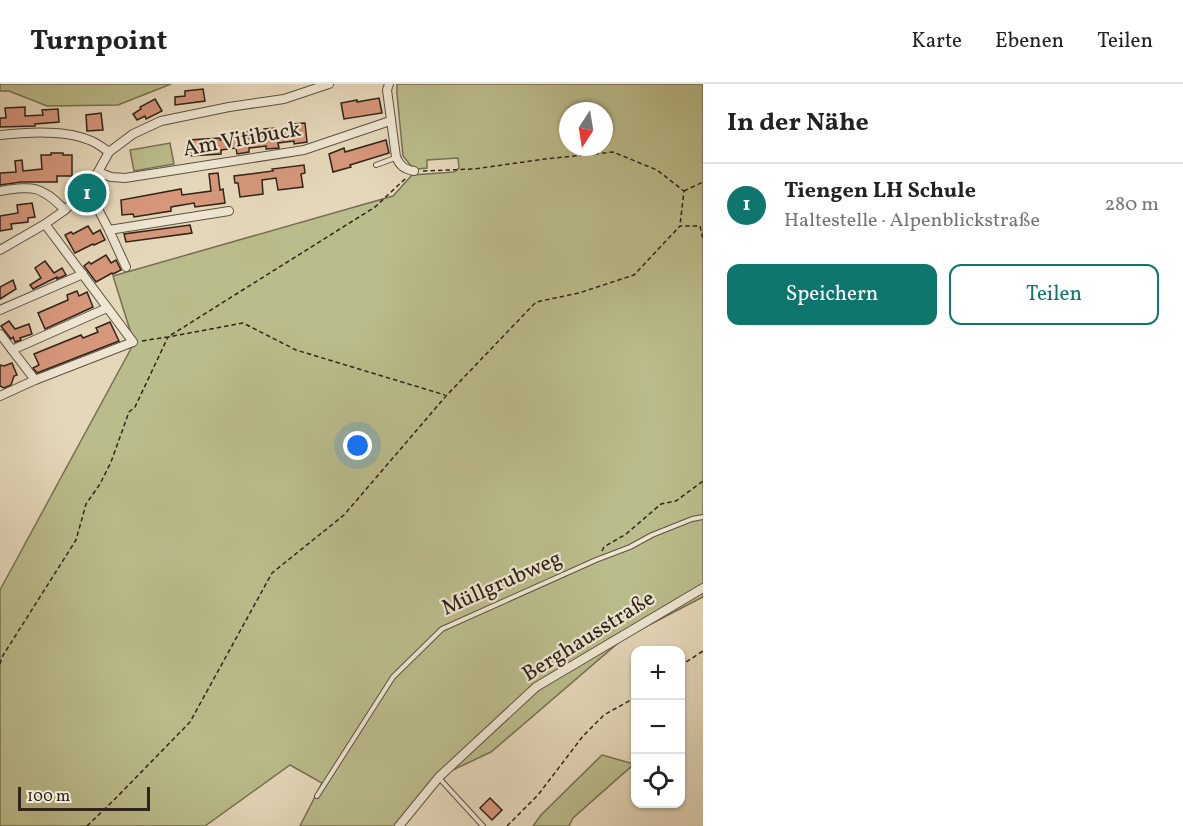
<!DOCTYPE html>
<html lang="de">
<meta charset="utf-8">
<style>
body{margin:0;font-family:Vollkorn,serif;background:#f2f2f2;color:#222}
.controls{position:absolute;right:18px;bottom:18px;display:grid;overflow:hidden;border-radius:12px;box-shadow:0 2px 4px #0004}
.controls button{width:54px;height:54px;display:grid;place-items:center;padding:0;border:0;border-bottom:2px solid #e0e0e0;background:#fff;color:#222;font:30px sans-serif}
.compass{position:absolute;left:559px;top:18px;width:54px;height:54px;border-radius:50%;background:#fff;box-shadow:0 2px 4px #0004;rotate:192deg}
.scale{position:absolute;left:18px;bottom:15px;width:132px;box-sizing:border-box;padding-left:6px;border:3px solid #302319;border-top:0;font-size:16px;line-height:21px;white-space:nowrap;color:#302319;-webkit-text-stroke:4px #eee6d2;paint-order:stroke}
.you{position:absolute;left:358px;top:362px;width:21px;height:21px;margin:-15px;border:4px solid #fff;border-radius:50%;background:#1a73e8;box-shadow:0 0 0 9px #1a73e833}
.badge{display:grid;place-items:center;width:39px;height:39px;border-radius:50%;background:#0f766e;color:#fff;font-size:20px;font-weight:700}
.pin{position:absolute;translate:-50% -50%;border:3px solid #fff;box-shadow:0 2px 6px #0006}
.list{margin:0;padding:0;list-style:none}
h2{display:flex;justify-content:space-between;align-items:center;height:78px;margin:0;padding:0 24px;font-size:26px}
h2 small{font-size:20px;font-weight:400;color:#767676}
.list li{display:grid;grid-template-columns:39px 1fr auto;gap:18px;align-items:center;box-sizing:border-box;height:84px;padding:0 24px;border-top:2px solid #e0e0e0}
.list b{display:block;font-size:22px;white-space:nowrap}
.list p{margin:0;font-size:20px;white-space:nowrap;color:#767676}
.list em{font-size:20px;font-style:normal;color:#767676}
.actions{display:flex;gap:12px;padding:18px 24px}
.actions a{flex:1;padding:14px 0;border:2px solid #0f766e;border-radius:12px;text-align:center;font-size:21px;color:#0f766e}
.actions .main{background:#0f766e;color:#fff}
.icon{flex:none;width:33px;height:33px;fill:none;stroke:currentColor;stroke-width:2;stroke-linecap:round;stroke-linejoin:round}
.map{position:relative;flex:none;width:703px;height:742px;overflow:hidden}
header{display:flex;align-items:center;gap:36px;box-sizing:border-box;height:84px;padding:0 30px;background:#fff;border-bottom:2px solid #e0e0e0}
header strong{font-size:28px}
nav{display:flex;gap:33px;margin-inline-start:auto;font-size:21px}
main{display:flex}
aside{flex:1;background:#fff}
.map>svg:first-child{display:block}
.green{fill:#bbbc8b;stroke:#767052;stroke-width:1.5;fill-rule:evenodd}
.building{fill:#d6977b;stroke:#302319;stroke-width:1.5}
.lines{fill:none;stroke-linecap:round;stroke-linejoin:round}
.lane-casing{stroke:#5d5041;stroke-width:6}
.street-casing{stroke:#5d5041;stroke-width:10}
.path{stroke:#302319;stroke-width:1.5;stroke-dasharray:4.5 3;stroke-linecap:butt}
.lane{stroke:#eee6d2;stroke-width:4}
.street{stroke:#eee6d2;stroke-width:8}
.labels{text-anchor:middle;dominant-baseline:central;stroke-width:4.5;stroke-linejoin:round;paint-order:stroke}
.street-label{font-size:22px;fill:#302319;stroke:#eee6d2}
</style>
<header>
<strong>Turnpoint</strong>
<nav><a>Karte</a><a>Ebenen</a><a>Teilen</a></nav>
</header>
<main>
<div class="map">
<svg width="703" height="742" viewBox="0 0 703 742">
<rect width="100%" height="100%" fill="#e5d8ba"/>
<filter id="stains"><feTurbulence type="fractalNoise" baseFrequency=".00333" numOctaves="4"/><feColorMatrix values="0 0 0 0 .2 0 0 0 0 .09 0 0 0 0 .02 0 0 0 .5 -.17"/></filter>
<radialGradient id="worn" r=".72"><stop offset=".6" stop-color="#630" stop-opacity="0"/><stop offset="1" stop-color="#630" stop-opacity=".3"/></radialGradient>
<!-- green -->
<g class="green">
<path d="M0 0H171L118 21 47 22 9 7H0Z"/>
<path d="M397 0H703V513L624 554 491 668 438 693 401 742H300L322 699 290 681 205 742H0V506L134 259 113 192 393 112 412 91 454 88 459 84 458 74 427 76V84L417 85 412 83 403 72 397 10ZM568 27H604V63H568Z"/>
<path d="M170 59 174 80 134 87 130 66Z"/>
<path d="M602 671 634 680 573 734 569 742H533L541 731Z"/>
</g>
<!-- building -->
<g class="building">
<path d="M203 5 205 17 175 21V13L185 12V7Z"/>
<path d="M379 14 382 29 344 35 341 19 357 16V18Z"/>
<path d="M155 15 162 27 146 35 145 32 137 36 133 30 141 25 140 23Z"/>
<path d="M25 23V32L43 31 42 26 58 25 59 38 35 40V42L0 43V34H6L5 24Z"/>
<path d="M101 29 103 46 87 47 86 31Z"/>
<path d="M305 39 307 58 294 60V57L278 59 279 64 266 65V62L249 64V68L237 70 236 64 221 66V70L189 72 188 56 220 54V56L235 54V50L247 48 248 54 265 52 264 45 276 44 277 48 293 47 292 40Z"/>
<path d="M386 56 389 69 350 81 351 83 333 88 329 70 344 64 345 68Z"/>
<path d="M51 69H63V71H72V92H57V98H21L0 101V89L16 88 15 77 22 76 23 87 42 85 41 71H51Z"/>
<path d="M304 81 305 89 301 90 303 103 278 106 276 94 262 96 263 110 240 113 238 99H235L234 92 273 87 272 85Z"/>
<path d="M218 89 220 106 223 105 225 119 195 123 194 119 171 123V127L134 133 133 130 122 131 121 116 181 105 182 111 211 107 209 90Z"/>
<path d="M32 119 35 133 28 134V138L11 140 12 145 0 147V132L18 129 17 121Z"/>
<path d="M190 141 192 149 126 158 124 150Z"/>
<path d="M88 142 93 150 100 146 105 156 94 161 93 160 75 169 65 151 71 148 73 150Z"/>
<path d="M106 171 111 179 116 176 121 186 113 190 112 189 96 198 84 182 89 178 91 180Z"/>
<path d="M45 177 54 189 62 184 66 191 57 195V193L33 205 30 201 41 194 35 184Z"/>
<path d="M13 196 16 205 0 215V203Z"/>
<path d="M77 207 79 212 87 208 93 223 45 245 38 229 68 216 67 211Z"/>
<path d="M9 237 15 245 29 240 32 250 20 254 21 256 15 258 13 253 11 255 1 242Z"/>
<path d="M110 238 119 257 37 289 33 284 39 281 34 270 81 251 83 254 98 248 96 244Z"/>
<path d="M12 279 17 291 14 292 11 301 4 304 0 302V281L4 282Z"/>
<path d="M490 714 502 726 492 736 480 724Z"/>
</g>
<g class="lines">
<defs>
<g id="lane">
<path d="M376 81 395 74"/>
<path d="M439 694 483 742"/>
<path d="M317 712 393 593 442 545 596 476 630 463 652 451 692 435 703 433"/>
</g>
<g id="street">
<path d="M389 0 387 6 396 73C400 82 404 85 414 87"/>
<path d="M0 51C26 48 65 46 89 56 96 58 103 64 109 68"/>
<path d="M98 88 111 93 125 94 304 66 390 37"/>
<path d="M87 104 109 146 126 183"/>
<path d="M0 107C34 102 40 101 65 126"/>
<path d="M109 146 229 127"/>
<path d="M0 166 45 140 65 126 87 104 98 88 109 68 133 50 161 37 229 23 284 15 329 0"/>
<path d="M0 226 83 190"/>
<path d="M0 250 35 296"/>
<path d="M12 266 107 224"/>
<path d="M0 312 35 296 133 258 45 140"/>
<path d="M399 742 439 693 536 603 703 504"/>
</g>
</defs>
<!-- lane casing -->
<use href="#lane" class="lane-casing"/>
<!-- street casing -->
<use href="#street" class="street-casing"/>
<!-- path -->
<g class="path">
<path d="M423 87 474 85 545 75 613 68 657 86 684 107 680 141"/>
<path d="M684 107 703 98"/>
<path d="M171 251 375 123 406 94"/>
<path d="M142 257 167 253"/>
<path d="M602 467 604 463 626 450 661 420 676 417 703 397"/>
<path d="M0 580 2 573 76 456 86 420 100 400 111 378 129 328 135 323 168 253 243 239 296 266 445 311"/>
<path d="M680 582 703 567"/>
<path d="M87 742 114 716 190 638 272 489 344 431 446 312 536 218 579 209 634 191 680 142H700L703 156"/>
<path d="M507 742 538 711 583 652 604 631 636 613"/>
</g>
<!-- lane -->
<use href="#lane" class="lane"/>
<!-- street -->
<use href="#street" class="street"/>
</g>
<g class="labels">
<!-- street labels -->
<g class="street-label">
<text transform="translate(242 56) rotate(-10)">Am Vitibuck</text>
<text transform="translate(502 500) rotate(-24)">Müllgrubweg</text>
<text transform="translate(589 553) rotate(-32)">Berghausstraße</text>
</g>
</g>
<rect width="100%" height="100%" filter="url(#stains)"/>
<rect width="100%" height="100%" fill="url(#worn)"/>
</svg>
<div class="controls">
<button>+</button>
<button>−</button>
<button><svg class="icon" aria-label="locate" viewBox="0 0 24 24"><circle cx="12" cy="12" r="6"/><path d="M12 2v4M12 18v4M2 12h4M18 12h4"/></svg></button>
</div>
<svg class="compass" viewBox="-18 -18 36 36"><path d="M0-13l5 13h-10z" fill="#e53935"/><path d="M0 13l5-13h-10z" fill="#767676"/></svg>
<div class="scale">100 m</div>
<div class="you"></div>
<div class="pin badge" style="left:87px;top:109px">1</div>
</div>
<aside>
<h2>In der Nähe<small></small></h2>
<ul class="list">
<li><span class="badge">1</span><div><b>Tiengen LH Schule</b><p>Haltestelle · Alpenblickstraße</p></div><em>280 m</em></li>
</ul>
<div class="actions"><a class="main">Speichern</a><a>Teilen</a></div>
</aside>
</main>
